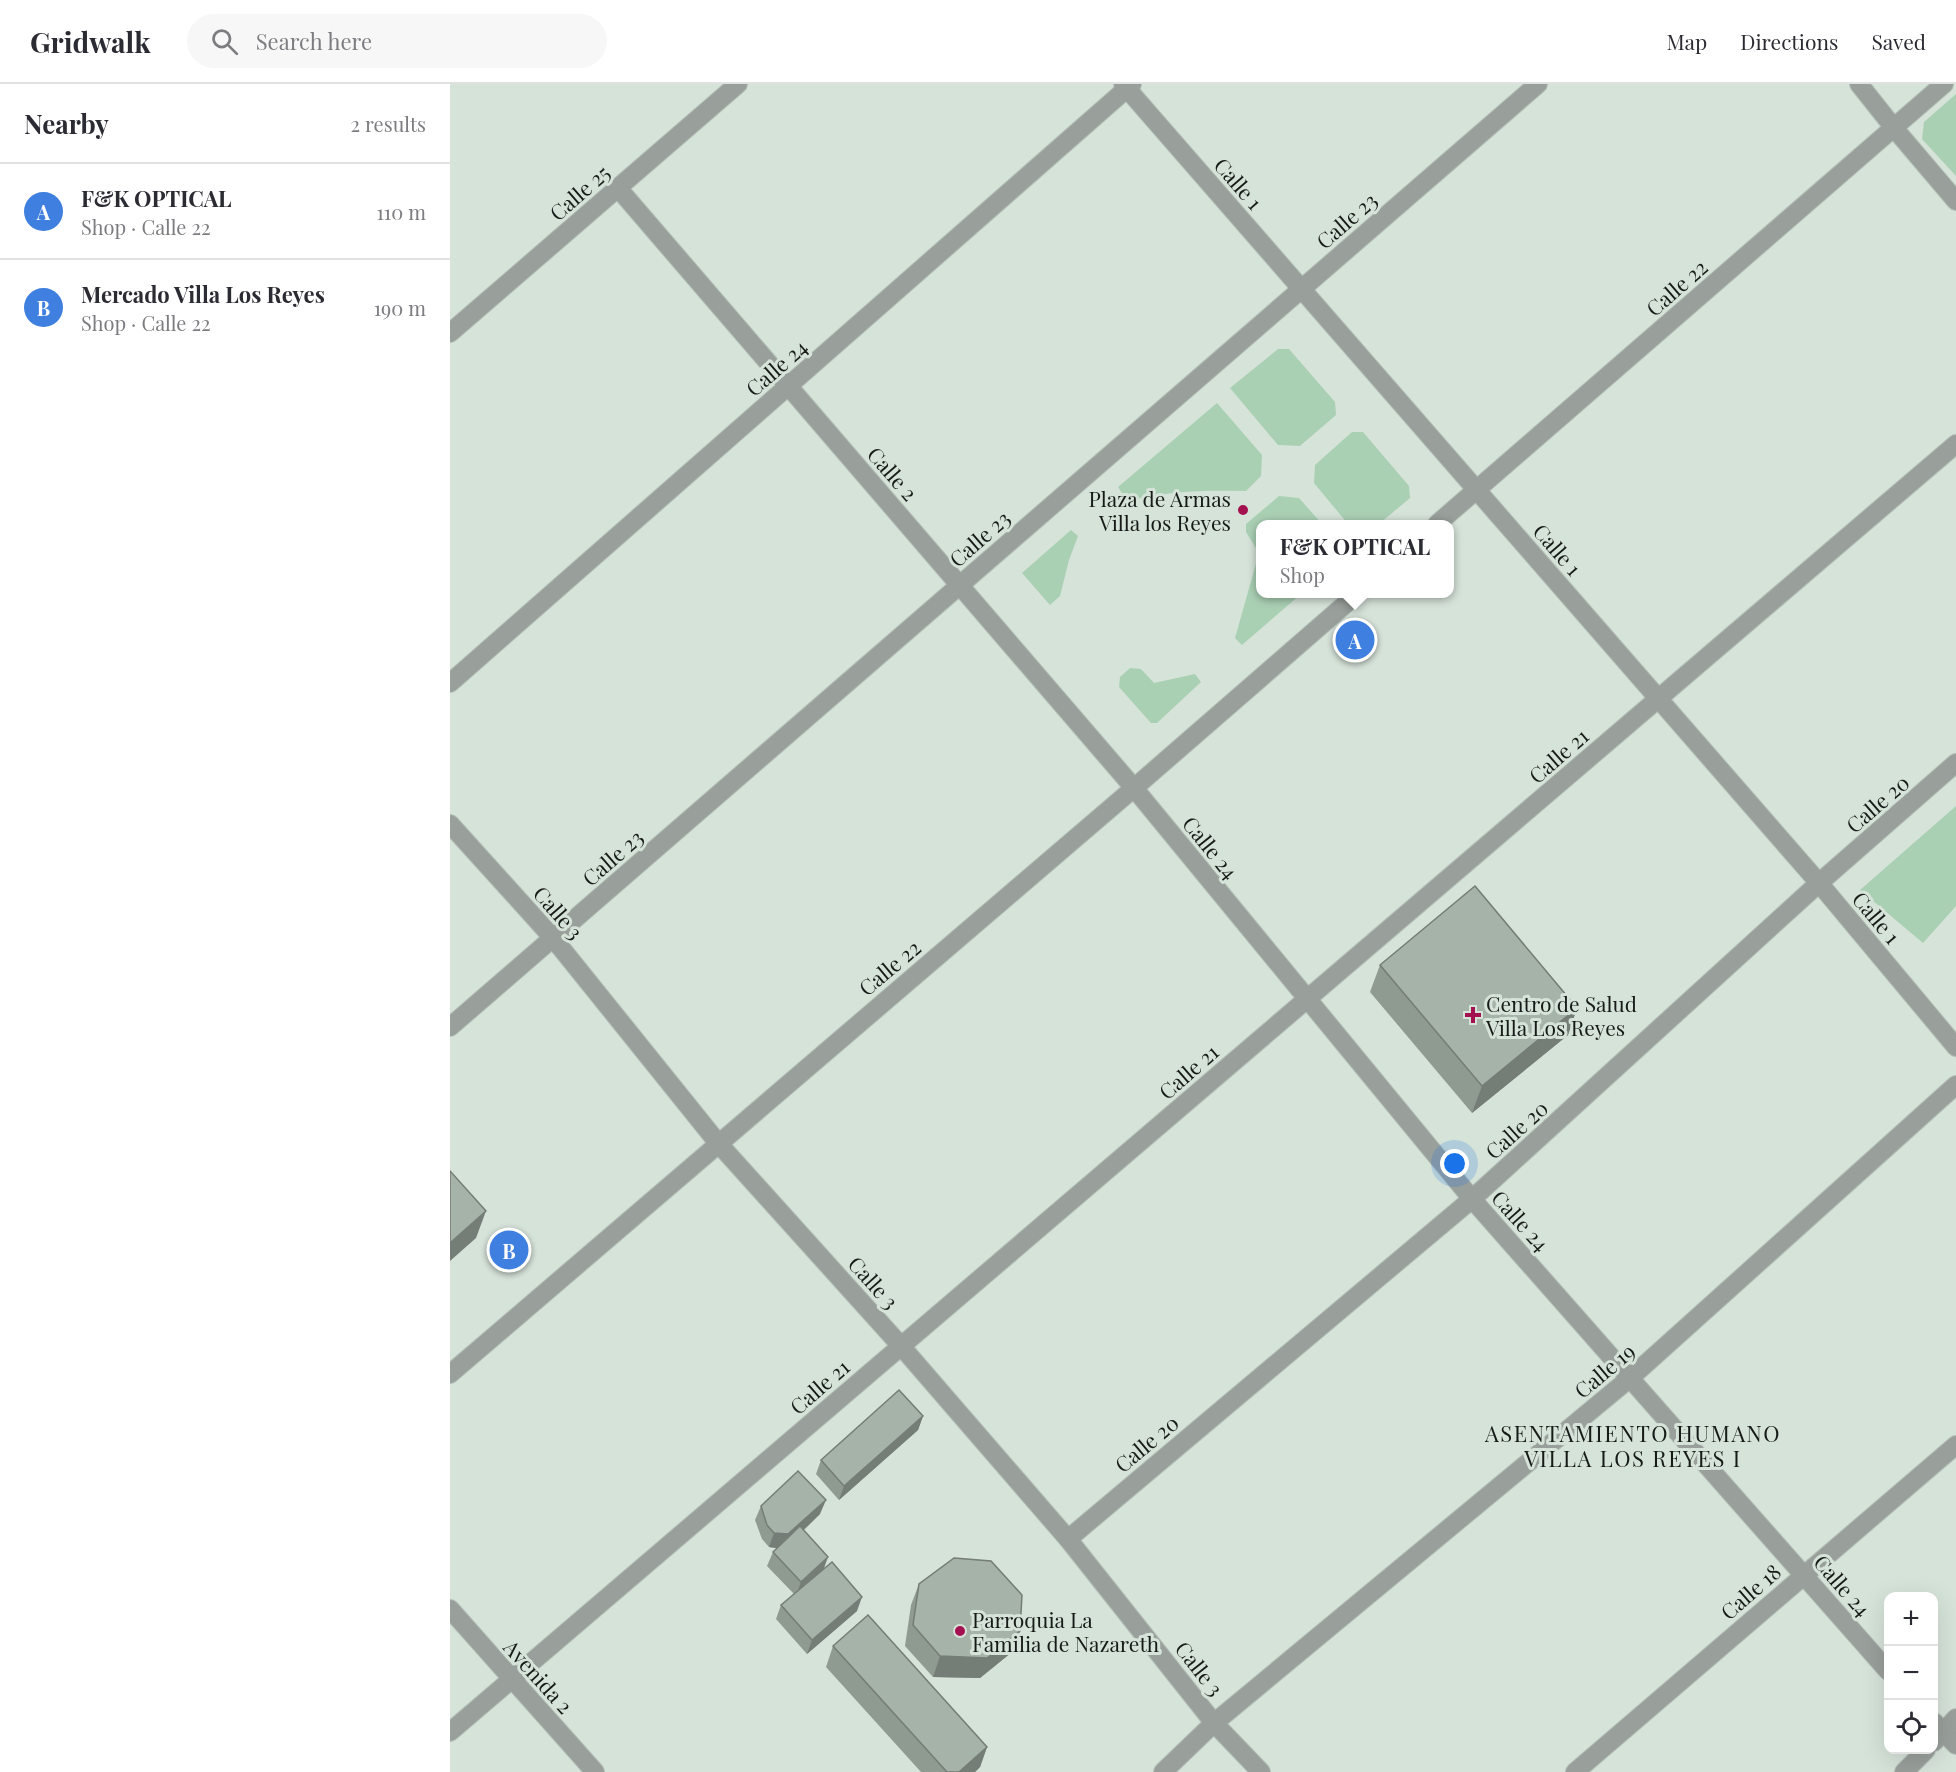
<!DOCTYPE html>
<meta charset="utf-8">
<style>
body{margin:0;font-family:"Playfair Display",serif;background:#f7f7f7;color:#2b2b33}
.controls{position:absolute;right:18px;bottom:18px;display:grid;overflow:hidden;border-radius:12px;box-shadow:0 6px 24px #0002}
.controls button{width:54px;height:54px;display:grid;place-items:center;padding:0;border:0;border-bottom:2px solid #e1e1e2;background:#fff;color:#2b2b33;font:30px sans-serif}
.you{position:absolute;left:1005px;top:1080px;width:21px;height:21px;margin:-15px;border:4px solid #fff;border-radius:50%;background:#1a73e8;box-shadow:0 0 0 9px #1a73e833}
.badge{display:grid;place-items:center;width:39px;height:39px;border-radius:50%;background:#a41150;color:#fff;font-size:20px;font-weight:700}
.pin{position:absolute;translate:-50% -50%;border:3px solid #fff;box-shadow:0 2px 6px #0006}
.popup{position:absolute;left:806px;top:436px;width:198px;height:78px;box-sizing:border-box;display:grid;place-content:center;border-radius:12px;background:#fff;filter:drop-shadow(0 2px 4px #0005);font-size:20px;white-space:nowrap;color:#7c7c81}
.popup b{font-size:22px;color:#2b2b33}
.popup::after{content:'';position:absolute;left:50%;top:100%;margin-left:-12px;border:12px solid transparent;border-top-color:#fff}
.list{margin:0;padding:0;list-style:none}
h2{display:flex;justify-content:space-between;align-items:center;height:78px;margin:0;padding:0 24px;font-size:26px}
h2 small{font-size:20px;font-weight:400;color:#7c7c81}
.list li{display:grid;grid-template-columns:39px 1fr auto;gap:18px;align-items:center;box-sizing:border-box;height:96px;padding:0 24px;border-top:2px solid #e1e1e2}
.list b{display:block;font-size:22px;white-space:nowrap}
.list p{margin:0;font-size:20px;white-space:nowrap;color:#7c7c81}
.list em{font-size:20px;font-style:normal;color:#7c7c81}
.icon{flex:none;width:33px;height:33px;fill:none;stroke:currentColor;stroke-width:2;stroke-linecap:round;stroke-linejoin:round}
.map{position:relative;flex:none;width:1506px;height:1688px;overflow:hidden}
header{display:flex;align-items:center;gap:36px;box-sizing:border-box;height:84px;padding:0 30px;background:#fff;border-bottom:2px solid #e1e1e2}
header strong{font-size:28px}
nav{display:flex;gap:33px;margin-inline-start:auto;font-size:21px}
.search{width:420px;height:54px;background:#f7f7f7;display:flex;align-items:center;gap:15px;box-sizing:border-box;padding:0 21px;border-radius:33px;color:#7c7c81;font-size:22px}
main{display:flex}
aside{flex:1;background:#fff}
.map>svg:first-child{display:block}
.green{fill:#aad0b4}
.lines{fill:none;stroke-linecap:round;stroke-linejoin:round}
.minor-casing{stroke:#b3bfb6;stroke-width:20}
.tertiary-casing{stroke:#b3bfb6;stroke-width:20}
.minor{stroke:#999f9b;stroke-width:18}
.tertiary{stroke:#999f9b;stroke-width:18}
.wall{fill:#8f9a91}
.shaded-wall{fill:#747d76}
.building{fill:#a6b3a9;stroke:#747d76;stroke-width:1.5}
.poi-dot{fill:#a41150;stroke:#d6e3d9;stroke-width:2}
.labels{text-anchor:middle;dominant-baseline:central;stroke-width:6;stroke-linejoin:round;paint-order:stroke}
.street-label{font-size:21px;fill:#161b17;stroke:#d6e3d9}
.poi-label{font-size:21px;fill:#161b17;stroke:#d6e3d9;text-anchor:start}
.neighbourhood-label{font-size:22px;letter-spacing:1.5px;fill:#161b17;stroke:#d6e3d9}
</style>
<header>
<strong>Gridwalk</strong>
<div class="search"><svg class="icon" aria-label="search" viewBox="0 0 24 24"><circle cx="10" cy="10" r="6"/><path d="M15 15l6 6"/></svg>Search here</div>
<nav><a>Map</a><a>Directions</a><a>Saved</a></nav>
</header>
<main>
<aside>
<h2>Nearby<small>2 results</small></h2>
<ul class="list">
<li><span class="badge" style="background:#3f7fe0">A</span><div><b>F&amp;K OPTICAL</b><p>Shop · Calle 22</p></div><em>110 m</em></li>
<li><span class="badge" style="background:#3f7fe0">B</span><div><b>Mercado Villa Los Reyes</b><p>Shop · Calle 22</p></div><em>190 m</em></li>
</ul>
</aside>
<div class="map">
<svg width="1506" height="1688" viewBox="0 0 1506 1688">
<rect width="100%" height="100%" fill="#d6e3d9"/>
<!-- green -->
<g class="green">
<path d="M1506 10V92L1472 55 1474 38Z"/>
<path d="M828 265H839L885 318 886 331 850 362 828 361 780 304Z"/>
<path d="M767 319 812 371 811 392 796 407C754 406 718 407 677 417L668 403Z"/>
<path d="M902 348H913L959 402 960 414 929 440H898L864 399 865 381Z"/>
<path d="M829 412 849 414 872 440H810V510H851L792 561 785 554 809 469 796 448V440Z"/>
<path d="M621 446 628 452 619 476 610 512 600 521 572 489Z"/>
<path d="M680 584 691 585 704 599 745 590 751 598 707 639H701L669 603 670 593Z"/>
<path d="M1506 722V822L1473 859 1410 806Z"/>
</g>
<g class="lines">
<defs>
<g id="minor">
<path d="M673 0 1369 799 1506 963"/>
<path d="M168 104 684 704 1022 1115 1438 1587"/>
<path d="M0 599 682 0"/>
<path d="M0 740 103 854 268 1059 451 1262 618 1455 764 1639 811 1688"/>
<path d="M0 943 1088 0"/>
<path d="M618 1455 1022 1115 1369 799 1506 679"/>
<path d="M0 1525 145 1688"/>
<path d="M1484 1638 1506 1661"/>
<path d="M0 1648 1506 360"/>
<path d="M1484 1658 1506 1634"/>
<path d="M713 1688 764 1639 1180 1294 1506 1001"/>
<path d="M1125 1688 1506 1361"/>
<path d="M1454 1688 1476 1666"/>
</g>
<g id="tertiary">
<path d="M1409 0 1444 44 1506 117"/>
<path d="M0 249 288 0"/>
<path d="M987 440 1494 0"/>
<path d="M0 1290 684 704 907 510"/>
</g>
</defs>
<!-- minor casing -->
<use href="#minor" class="minor-casing"/>
<!-- tertiary casing -->
<use href="#tertiary" class="tertiary-casing"/>
<!-- minor -->
<use href="#minor" class="minor"/>
<!-- tertiary -->
<use href="#tertiary" class="tertiary"/>
</g>
<!-- wall -->
<g class="wall">
<path d="M930 881 1127 924 1118 951 1022 1029 920 908Z"/>
<path d="M473 1332 468 1346 389 1416 366 1390 371 1376Z"/>
<path d="M311 1422 370 1430 354 1446 374 1485 407 1527 357 1570 326 1535 331 1521 344 1510 317 1482 323 1468 327 1464 319 1463 312 1455 305 1436Z"/>
<path d="M469 1500 570 1547 562 1568 530 1594 483 1593 455 1562 461 1521Z"/>
<path d="M383 1562 537 1663 530 1683 525 1688H471L376 1583Z"/>
</g>
<!-- shaded-wall -->
<g class="shaded-wall">
<path d="M1127 924 1118 951 1022 1029 1032 1002Z"/>
<path d="M36 1127 26 1154 0 1177V1159Z"/>
<path d="M473 1332 468 1346 389 1416 394 1402Z"/>
<path d="M376 1416 370 1430 333 1465 319 1463 324 1449Z"/>
<path d="M378 1473 373 1487 346 1512 351 1498Z"/>
<path d="M412 1513 407 1527 357 1570 362 1556Z"/>
<path d="M570 1547 562 1568 530 1594 483 1593 490 1572Z"/>
<path d="M537 1663 530 1683 525 1688H509Z"/>
</g>
<!-- building -->
<g class="building">
<path d="M1025 802 1127 924 1032 1002 930 881Z"/>
<path d="M0 1087 36 1127 0 1159Z"/>
<path d="M449 1306 473 1332 394 1402 371 1376Z"/>
<path d="M348 1387 376 1416 338 1450 324 1449 317 1441 311 1422Z"/>
<path d="M350 1442 378 1473 351 1498 323 1468Z"/>
<path d="M504 1474 541 1477 572 1511 570 1547 537 1574 490 1572 463 1541 469 1500Z"/>
<path d="M382 1478 412 1513 362 1556 331 1521Z"/>
<path d="M418 1531 537 1663 509 1688H497L383 1562Z"/>
</g>
<!-- markers -->
<g class="poi-dot">
<circle cx="793" cy="426" r="6"/>
<path d="M1020 922h6v6h6v6h-6v6h-6v-6h-6v-6h6z"/>
<circle cx="510" cy="1547" r="6"/>
</g>
<g class="labels">
<!-- street labels -->
<g class="street-label">
<text transform="translate(789 99) rotate(49)">Calle 1</text>
<text transform="translate(129 108) rotate(-41)">Calle 25</text>
<text transform="translate(896 136) rotate(-41)">Calle 23</text>
<text transform="translate(1226 203) rotate(-41)">Calle 22</text>
<text transform="translate(326 283) rotate(-41)">Calle 24</text>
<text transform="translate(443 389) rotate(49)">Calle 2</text>
<text transform="translate(529 454) rotate(-41)">Calle 23</text>
<text transform="translate(1108 465) rotate(49)">Calle 1</text>
<text transform="translate(1108 671) rotate(-41)">Calle 21</text>
<text transform="translate(1427 719) rotate(-41)">Calle 20</text>
<text transform="translate(761 763) rotate(51)">Calle 24</text>
<text transform="translate(162 773) rotate(-41)">Calle 23</text>
<text transform="translate(109 828) rotate(49)">Calle 3</text>
<text transform="translate(1427 833) rotate(50)">Calle 1</text>
<text transform="translate(439 883) rotate(-40)">Calle 22</text>
<text transform="translate(738 987) rotate(-41)">Calle 21</text>
<text transform="translate(1066 1045) rotate(-42)">Calle 20</text>
<text transform="translate(1071 1136) rotate(48)">Calle 24</text>
<text transform="translate(424 1198) rotate(48)">Calle 3</text>
<text transform="translate(1154 1286) rotate(-40)">Calle 19</text>
<text transform="translate(369 1302) rotate(-41)">Calle 21</text>
<text transform="translate(696 1359) rotate(-40)">Calle 20</text>
<text transform="translate(1393 1501) rotate(49)">Calle 24</text>
<text transform="translate(1300 1507) rotate(-41)">Calle 18</text>
<text transform="translate(750 1584) rotate(52)">Calle 3</text>
<text transform="translate(89 1592) rotate(48)">Avenida 2</text>
</g>
<!-- poi labels -->
<g class="poi-label">
<text x="781" y="414" text-anchor="end">Plaza de Armas<tspan x="781" dy="24">Villa los Reyes</tspan></text>
<text x="1036" y="919">Centro de Salud<tspan x="1036" dy="24">Villa Los Reyes</tspan></text>
<text x="522" y="1535">Parroquia La<tspan x="522" dy="24">Familia de Nazareth</tspan></text>
</g>
<!-- neighbourhood labels -->
<g class="neighbourhood-label">
<text x="1183" y="1349">ASENTAMIENTO HUMANO<tspan x="1183" dy="25">VILLA LOS REYES I</tspan></text>
</g>
</g>
</svg>
<div class="controls">
<button>+</button>
<button>−</button>
<button><svg class="icon" aria-label="locate" viewBox="0 0 24 24"><circle cx="12" cy="12" r="6"/><path d="M12 2v4M12 18v4M2 12h4M18 12h4"/></svg></button>
</div>
<div class="you"></div>
<div class="pin badge" style="left:905px;top:556px;background:#3f7fe0">A</div>
<div class="popup"><b>F&amp;K OPTICAL</b>Shop</div>
<div class="pin badge" style="left:59px;top:1166px;background:#3f7fe0">B</div>
</div>
</main>
